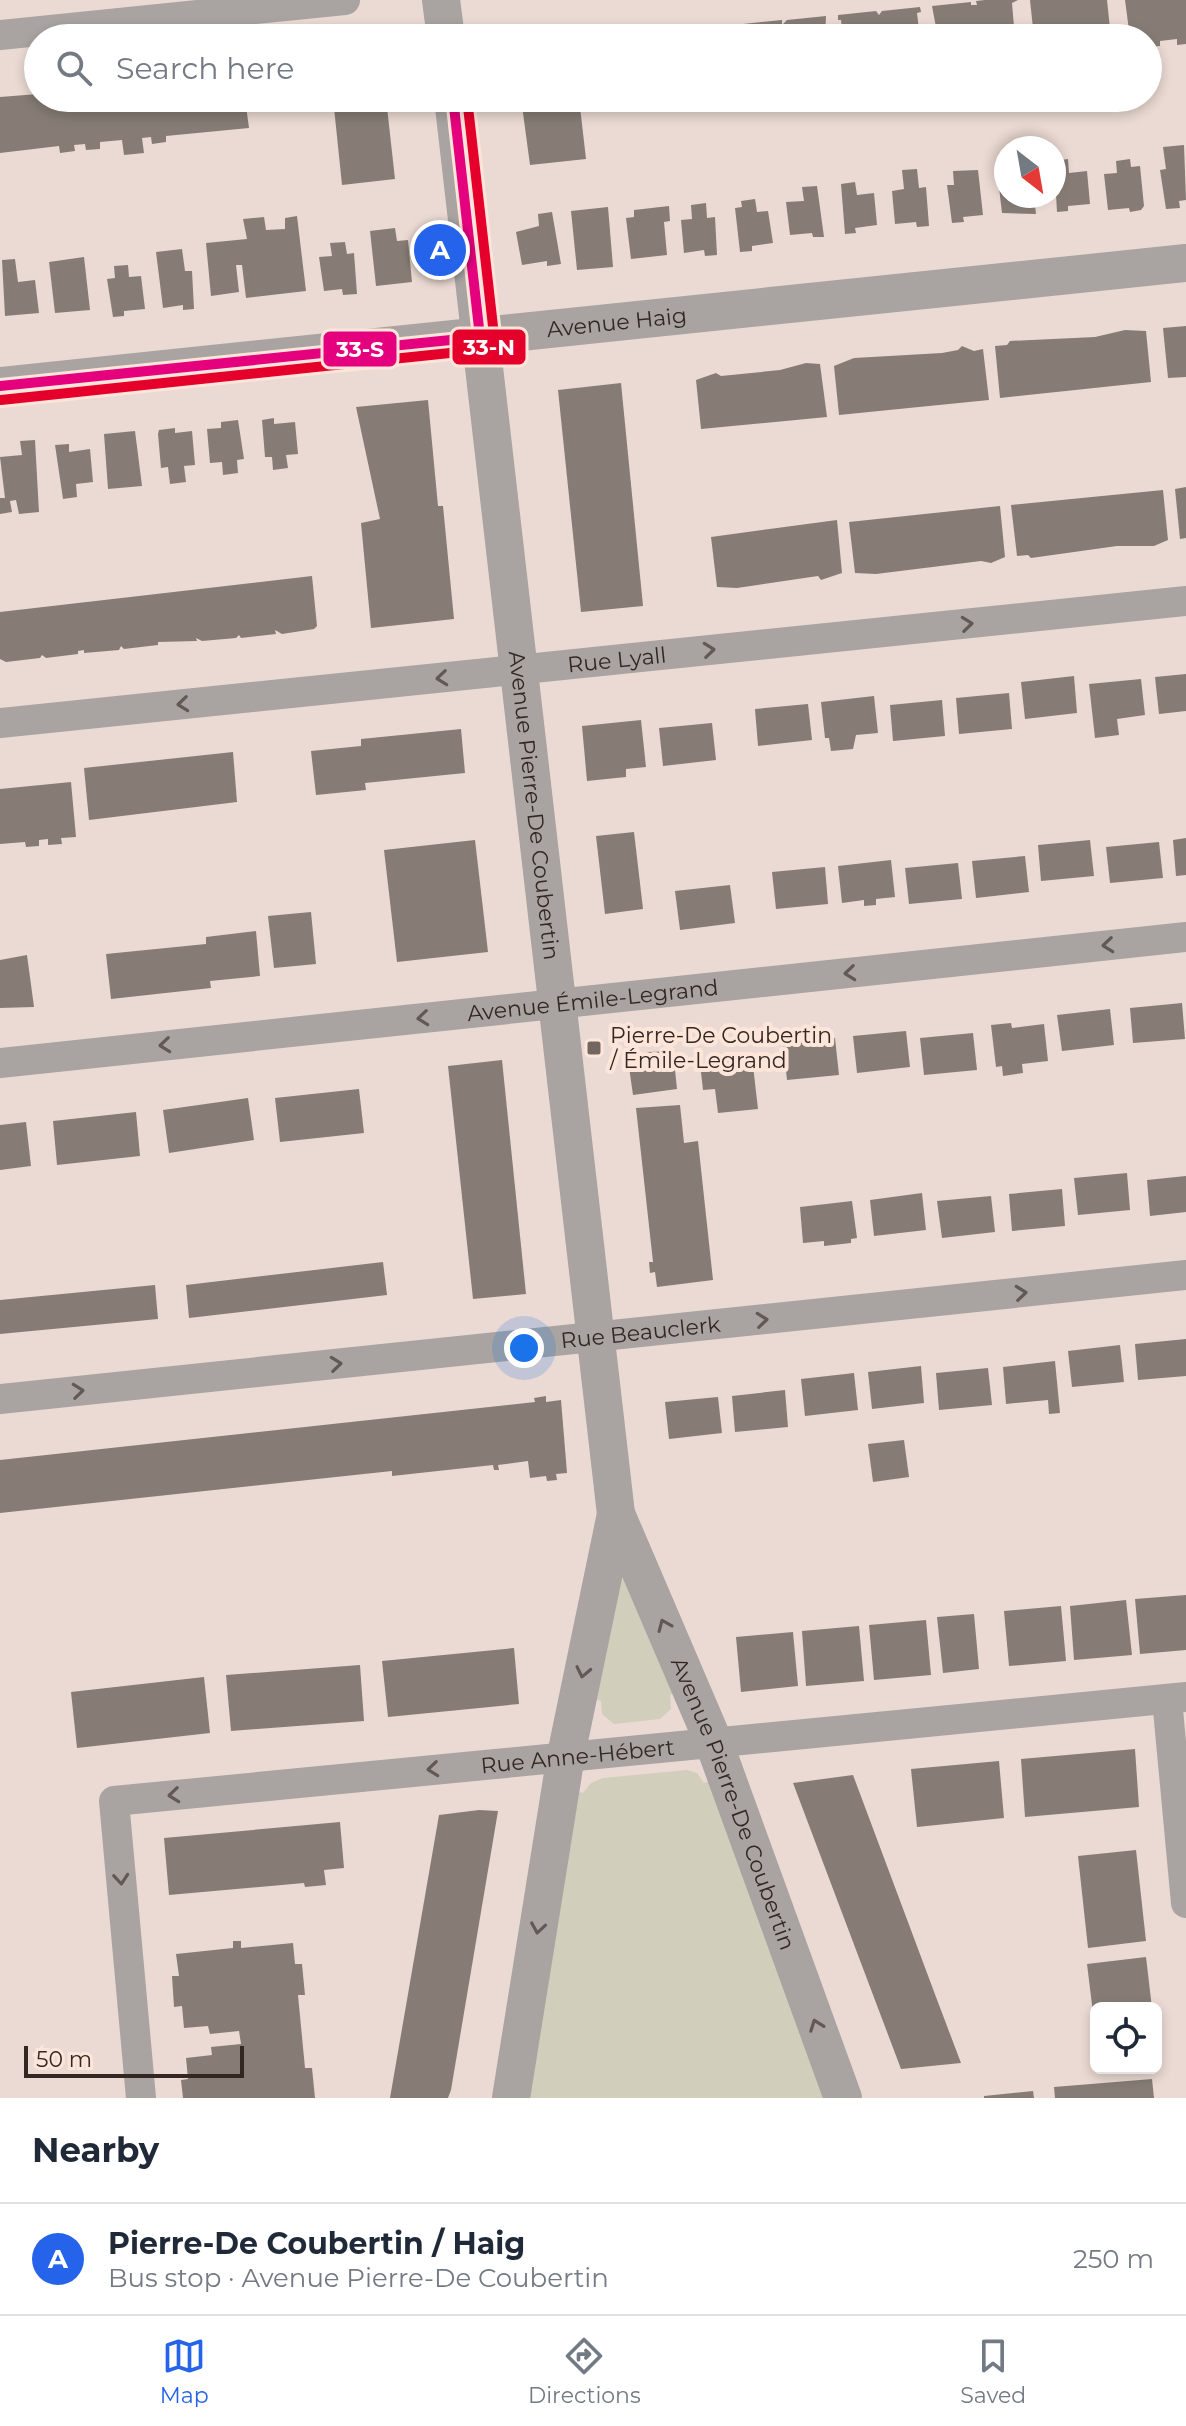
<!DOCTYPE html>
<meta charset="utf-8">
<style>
body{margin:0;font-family:Montserrat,sans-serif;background:#f2f2f3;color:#1f2937}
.controls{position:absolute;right:24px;bottom:24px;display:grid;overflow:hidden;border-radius:12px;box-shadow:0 4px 12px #0003}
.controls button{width:72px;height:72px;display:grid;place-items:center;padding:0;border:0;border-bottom:2px solid #e0e1e3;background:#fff;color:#1f2937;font:40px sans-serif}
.compass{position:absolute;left:994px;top:136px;width:72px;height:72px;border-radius:50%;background:#fff;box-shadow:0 4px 12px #0003;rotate:149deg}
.scale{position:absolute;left:24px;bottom:20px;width:220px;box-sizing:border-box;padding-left:8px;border:4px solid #332722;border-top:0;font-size:22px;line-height:28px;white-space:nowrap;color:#332722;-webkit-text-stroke:6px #fee5da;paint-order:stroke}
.you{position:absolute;left:524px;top:1348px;width:28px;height:28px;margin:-20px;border:6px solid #fff;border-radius:50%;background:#1a73e8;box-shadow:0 0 0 12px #1a73e833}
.badge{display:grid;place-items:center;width:52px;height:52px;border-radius:50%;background:#2563eb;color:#fff;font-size:26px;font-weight:700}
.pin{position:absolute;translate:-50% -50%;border:4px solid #fff;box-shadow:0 2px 8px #0006}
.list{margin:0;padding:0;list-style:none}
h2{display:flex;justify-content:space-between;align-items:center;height:104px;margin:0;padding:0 32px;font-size:34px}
h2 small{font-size:26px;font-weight:400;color:#747a83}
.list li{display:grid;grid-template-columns:52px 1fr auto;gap:24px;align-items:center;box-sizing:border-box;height:112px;padding:0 32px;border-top:2px solid #e0e1e3}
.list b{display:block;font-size:30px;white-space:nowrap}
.list p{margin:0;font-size:26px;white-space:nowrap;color:#747a83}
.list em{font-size:26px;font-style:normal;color:#747a83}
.icon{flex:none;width:44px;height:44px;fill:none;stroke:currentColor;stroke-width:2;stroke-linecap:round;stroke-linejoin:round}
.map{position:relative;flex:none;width:1186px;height:2098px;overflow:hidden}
.search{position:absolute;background:#fff;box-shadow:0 4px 12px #0003;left:24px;right:24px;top:24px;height:88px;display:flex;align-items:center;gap:20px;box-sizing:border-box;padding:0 28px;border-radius:44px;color:#747a83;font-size:30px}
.sheet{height:216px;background:#fff}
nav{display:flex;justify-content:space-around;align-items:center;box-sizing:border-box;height:112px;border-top:2px solid #e0e1e3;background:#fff;font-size:22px;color:#747a83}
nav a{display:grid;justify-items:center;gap:4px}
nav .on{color:#2563eb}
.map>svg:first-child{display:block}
.green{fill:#d1cebc}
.building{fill:#867c75}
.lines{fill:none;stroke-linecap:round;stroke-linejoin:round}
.minor{stroke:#a9a4a1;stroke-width:30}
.tertiary{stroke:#a9a4a1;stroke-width:38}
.bus-1-casing{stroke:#fee5da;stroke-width:16}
.bus-2-casing{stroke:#fee5da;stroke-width:16}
.bus-1{stroke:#e5007d;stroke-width:10}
.bus-2{stroke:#e4002b;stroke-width:10}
.oneway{stroke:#625955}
.poi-dot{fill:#736660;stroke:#fee5da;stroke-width:3}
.labels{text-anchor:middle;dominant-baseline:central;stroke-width:8;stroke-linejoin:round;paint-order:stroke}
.street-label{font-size:22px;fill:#332722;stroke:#fee5da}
.poi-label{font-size:22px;fill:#332722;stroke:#fee5da;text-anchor:start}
.line-badge{stroke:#fee5da;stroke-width:3}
.badge-label{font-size:22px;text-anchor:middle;font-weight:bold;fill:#fff}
</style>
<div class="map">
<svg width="1186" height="2098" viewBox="0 0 1186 2098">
<rect width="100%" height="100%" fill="#ebdad3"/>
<!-- green -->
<g class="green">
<path d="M619 1558 676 1693 670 1695 671 1709 660 1719 614 1724 602 1714 601 1701 595 1699Z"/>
<path d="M687 1770 697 1773 704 1783 710 1781 829 2098H527L579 1792 583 1793 591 1783 603 1778Z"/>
</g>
<!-- building -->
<g class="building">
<path d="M985 0H1018L1012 3 1015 38H938L932 6 971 2V5H977L976 1Z"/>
<path d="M1030 0H1107L1111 38H1034Z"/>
<path d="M1125 0H1186V44L1177 45V39L1160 41V46L1148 47V38H1130Z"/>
<path d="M920 7 921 12 917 13 920 38H843L841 20H838V15L876 11 879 15 882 11Z"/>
<path d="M826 16 825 38H746L743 30V24L782 20V25L787 20Z"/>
<path d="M731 26 728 38H649L648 34 687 31V34Z"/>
<path d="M562 31H582L583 38H540Z"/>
<path d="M38 94V98H245L249 128 166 136V142L152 144 151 137 142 138 144 153 124 155 122 140 100 142V149L86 150 85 144 74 145 75 151 60 153 59 146 0 153V97Z"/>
<path d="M333 98H386L395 179 342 185Z"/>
<path d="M521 98H579L586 159 530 165Z"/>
<path d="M1184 145 1186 200 1179 201 1180 208 1166 209 1160 170 1166 169 1163 147Z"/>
<path d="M1068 159 1069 173 1087 171 1090 204 1068 206V211L1057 212 1054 161Z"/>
<path d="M1130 159 1131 167 1140 166 1144 206 1141 210 1130 212 1129 208 1108 210 1104 174 1117 173 1116 161Z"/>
<path d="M917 169 919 188 926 187 929 226 917 227 916 222 895 224 892 191 904 189 902 170Z"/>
<path d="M978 170 983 215 963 217 964 222 952 223 947 185H954L953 171Z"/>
<path d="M998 179H1006V196H1034L1036 214 1002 213Z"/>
<path d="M855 182 857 195 874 193 877 225 855 228 856 233 845 234 841 184Z"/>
<path d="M817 186 824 237H813L812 233 790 235 786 202 804 201 802 187Z"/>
<path d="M755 199 757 212 768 211 773 243 752 246V251L740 252 735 208 742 207 741 201Z"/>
<path d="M706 203 707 218 715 217 717 255 705 256 704 250 684 253 681 220 692 219 691 205Z"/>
<path d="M669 206 670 221 664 222 667 255 631 259 626 218 634 217V210Z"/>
<path d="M608 207 613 267 577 270 571 211Z"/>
<path d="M552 212 561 264 547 266V261L522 265 516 232 539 226 538 214Z"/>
<path d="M297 216 306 291 246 298 242 265H236L239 292 211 296 206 243 247 239 243 219 264 217 266 230 285 229V218Z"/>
<path d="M395 228 397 241 408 240 412 282 376 286 370 231Z"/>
<path d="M345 242 347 254 354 253 357 294 343 295 342 289 324 291 319 257 332 256 330 243Z"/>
<path d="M182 249 185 271H192L194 309 183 310V305L163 308 156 252Z"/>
<path d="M84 257 90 310 55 313 49 262Z"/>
<path d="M15 259 18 282 35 280 39 313 5 316 2 260Z"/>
<path d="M128 265 129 277 141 276 145 309 124 311V316L113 317 107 279 115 278 114 266Z"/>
<path d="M1186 326V377L1168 378 1163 328Z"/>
<path d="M1125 330 1146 331 1151 382 1000 398 995 346 1007 345 1010 341 1095 337Z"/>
<path d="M962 346 974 351 983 349 989 400 839 415 834 366 854 358 942 353 958 350Z"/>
<path d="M806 363 820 364 827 417 701 429 696 380 716 373 721 376 780 370Z"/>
<path d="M621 383 643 606 581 612 558 390Z"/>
<path d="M428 400 438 506H443L454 619 371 628 361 523 380 519 356 407Z"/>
<path d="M274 418V424L295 422 298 454 286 455 288 468 273 470 272 457H265L262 420Z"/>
<path d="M238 420 244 459 237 460 238 473 223 475 222 462 210 463 207 429 221 428V422Z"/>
<path d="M175 428V433L192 431 195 465 184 466 186 482 170 484 168 467 161 468 158 434 159 430Z"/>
<path d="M135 431 142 486 108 489 104 434Z"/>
<path d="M35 440 39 512 19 514 16 500 10 501 12 512 0 514V498H5L0 457 22 455 20 441Z"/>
<path d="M69 444V452L90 449 93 482 76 484 77 497 63 499 55 445Z"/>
<path d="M1186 487V538L1180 539 1175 489Z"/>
<path d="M1163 490 1168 540 1154 546H1117L1031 558 1028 555 1017 556 1011 505Z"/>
<path d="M1000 506 1005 557 991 563 981 561 876 574 855 573 849 522Z"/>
<path d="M837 520 842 573 821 580 818 576 737 588 717 587 711 537Z"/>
<path d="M312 576 317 626 314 629 282 634 275 630 276 634 241 638 239 635 236 638 202 641 196 638 197 641 158 642V645L124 649 121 646 119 650 84 653V650L78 651V654L46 658 42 655 40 658 6 662 0 659V612Z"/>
<path d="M1186 674V711L1159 714 1155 677Z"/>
<path d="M1074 676 1077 713 1025 719 1021 682Z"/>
<path d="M1141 679 1145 715 1117 719 1119 735 1095 738 1089 684Z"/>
<path d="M1009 693 1012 729 959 734 956 698Z"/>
<path d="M874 696 878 733 856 735 853 749 831 751 829 738H825L821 702Z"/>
<path d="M942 700 945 736 893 741 890 705Z"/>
<path d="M808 704 812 740 758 746 755 709Z"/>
<path d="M641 720 646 767 626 769V777L587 781 582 726Z"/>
<path d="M712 723 716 760 663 766 659 728Z"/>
<path d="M461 729 465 773 365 783 366 790 316 795 311 751 361 746V739Z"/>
<path d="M233 752 237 802 89 820 84 768Z"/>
<path d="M71 782 76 837 61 838 62 844 48 845V839L39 840V846L26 847 25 842 0 844V789Z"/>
<path d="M634 832 643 909 605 914 596 836Z"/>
<path d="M1186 838V875L1176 876 1173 840Z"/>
<path d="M475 840 488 952 397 962 384 850Z"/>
<path d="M1090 840 1094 876 1041 881 1038 845Z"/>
<path d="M1159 842 1163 878 1110 883 1106 847Z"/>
<path d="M1025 856 1029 892 976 898 972 861Z"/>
<path d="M891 860 895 897 876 899V905L864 906V900L842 903 838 866Z"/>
<path d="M958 863 962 899 909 904 905 868Z"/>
<path d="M825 867 828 904 776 909 772 872Z"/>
<path d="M730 885 735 923 680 930 675 891Z"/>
<path d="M311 912 316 964 274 968 268 916Z"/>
<path d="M256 931 260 976 210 981 211 988 111 999 106 954 206 944V937Z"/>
<path d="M27 955 34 1007 0 1008V960Z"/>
<path d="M1182 1003 1185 1039 1133 1043 1130 1008Z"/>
<path d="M1110 1009 1114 1045 1062 1051 1057 1015Z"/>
<path d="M1011 1023 1012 1028 1044 1024 1048 1061 1022 1064 1023 1073 1003 1076 1002 1066 996 1067 991 1025Z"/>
<path d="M906 1031 910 1067 857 1073 853 1036Z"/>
<path d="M973 1033 977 1070 924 1075 920 1038Z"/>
<path d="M835 1038 839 1075 787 1080 783 1044Z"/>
<path d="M673 1051 677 1089 633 1095 627 1053Z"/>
<path d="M752 1057 758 1109 718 1113 715 1089 703 1090 700 1063Z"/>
<path d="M502 1060 526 1294 473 1299 448 1066Z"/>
<path d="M359 1089 364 1133 280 1142 275 1098Z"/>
<path d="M248 1098 254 1140 169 1153 163 1110Z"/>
<path d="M680 1105 684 1143 698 1141 713 1280 657 1287 655 1272 650 1273 649 1262H653L636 1108Z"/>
<path d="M136 1112 140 1156 57 1165 53 1121Z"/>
<path d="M26 1122 31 1166 0 1170V1125Z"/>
<path d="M1127 1173 1130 1210 1078 1215 1074 1178Z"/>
<path d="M1186 1176V1212L1150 1216 1147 1180Z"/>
<path d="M1062 1189 1065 1226 1012 1231 1009 1194Z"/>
<path d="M922 1193 926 1230 874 1236 870 1200Z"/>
<path d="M991 1196 995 1232 942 1238 937 1201Z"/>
<path d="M852 1201 857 1238 851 1239V1243L824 1246V1241L803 1243 800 1207Z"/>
<path d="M383 1262 387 1295 189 1318 186 1285Z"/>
<path d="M155 1285 158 1319 0 1334V1300Z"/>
<path d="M1186 1339V1376L1138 1380 1135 1344Z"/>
<path d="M1120 1345 1124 1382 1072 1387 1068 1351Z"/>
<path d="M1055 1361 1060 1413 1049 1414 1048 1400 1006 1404 1003 1367Z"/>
<path d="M921 1366 924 1403 872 1409 868 1372Z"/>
<path d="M988 1368 992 1405 939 1410 936 1373Z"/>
<path d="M854 1373 858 1410 805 1416 801 1379Z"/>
<path d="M785 1390 788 1427 735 1432 732 1396Z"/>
<path d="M546 1396V1402L561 1400 567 1473 556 1474 557 1480 547 1481 546 1476 530 1478 528 1461 498 1465 499 1470H494L493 1465 392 1476V1471L0 1513V1460L535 1402 534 1398Z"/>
<path d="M718 1397 722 1433 669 1439 665 1402Z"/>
<path d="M904 1440 909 1477 873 1482 868 1444Z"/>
<path d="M1186 1595V1650L1140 1654 1135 1599Z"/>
<path d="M1126 1600 1132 1655 1074 1660 1070 1606Z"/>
<path d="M1061 1606 1066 1661 1009 1666 1004 1611Z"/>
<path d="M974 1614 979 1669 943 1673 937 1617Z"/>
<path d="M926 1620 931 1675 874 1680 869 1625Z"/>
<path d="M859 1626 864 1681 806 1686 802 1631Z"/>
<path d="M793 1632 798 1686 741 1692 736 1637Z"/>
<path d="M514 1648 519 1704 388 1717 382 1661Z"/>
<path d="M360 1665 364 1721 231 1731 226 1675Z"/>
<path d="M204 1677 210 1733 77 1748 71 1692Z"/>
<path d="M1135 1749 1139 1807 1025 1817 1021 1759Z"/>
<path d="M999 1761 1004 1818 917 1827 911 1769Z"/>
<path d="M853 1775 936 1997 961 2063 901 2069 793 1783Z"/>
<path d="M479 1810 498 1811 451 2090 448 2098H390L439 1815Z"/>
<path d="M340 1822 344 1868 324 1870 326 1885 305 1887 304 1883 169 1895 164 1838Z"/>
<path d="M1136 1850 1146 1941 1088 1948 1078 1856Z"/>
<path d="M233 1941H241V1948L293 1943 295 1964H302L305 1995H298L305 2068H312L315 2098H183L181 2080 188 2079 186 2058 212 2055 211 2047 241 2044 239 2031 210 2034 208 2026 184 2028 182 2006 174 2007 172 1976H179L176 1954 233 1948Z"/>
<path d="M1146 1957 1152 2008H1096L1094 2021 1087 1964Z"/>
<path d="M1152 2079 1154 2098H1055L1054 2087Z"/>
<path d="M1033 2091 1034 2098H984V2096Z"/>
</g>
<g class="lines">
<!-- minor -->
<g class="minor">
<path d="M0 35 345 0"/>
<path id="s1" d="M0 723 1186 601"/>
<path id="s2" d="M0 1063 1186 937"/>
<path id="s3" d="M0 1399 1186 1275"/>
<path d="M1167 1699 1186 1903"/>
<path id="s4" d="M141 2098 114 1801 1186 1697"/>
</g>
<!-- tertiary -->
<g class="tertiary">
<path d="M441 0 446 38"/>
<path id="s5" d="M453 98 616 1514 714 1743 843 2098"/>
<path id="s6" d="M0 386 1186 263"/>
<path d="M511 2098 566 1755 616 1514"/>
</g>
<defs>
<path id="bus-1" d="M0 386 480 337 453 98"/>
<path id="bus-2" d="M1 400 488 349 494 335 467 98"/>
</defs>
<!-- bus-1 casing -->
<use href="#bus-1" class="bus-1-casing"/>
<!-- bus-2 casing -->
<use href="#bus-2" class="bus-2-casing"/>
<!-- bus-1 -->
<use href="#bus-1" class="bus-1"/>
<!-- bus-2 -->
<use href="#bus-2" class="bus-2"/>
</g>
<!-- one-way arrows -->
<defs><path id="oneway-chevron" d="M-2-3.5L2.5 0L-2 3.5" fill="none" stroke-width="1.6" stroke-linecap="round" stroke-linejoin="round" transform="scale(2)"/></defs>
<g class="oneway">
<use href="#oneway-chevron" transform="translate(967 624) rotate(-6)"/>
<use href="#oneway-chevron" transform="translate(709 650) rotate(-6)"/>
<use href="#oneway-chevron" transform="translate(442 678) rotate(174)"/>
<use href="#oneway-chevron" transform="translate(183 704) rotate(174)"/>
<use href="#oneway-chevron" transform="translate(1108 945) rotate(174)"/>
<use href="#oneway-chevron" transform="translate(850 973) rotate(174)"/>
<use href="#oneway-chevron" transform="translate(423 1018) rotate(174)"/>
<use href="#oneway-chevron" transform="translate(165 1045) rotate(174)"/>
<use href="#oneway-chevron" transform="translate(1021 1293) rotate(-6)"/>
<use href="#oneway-chevron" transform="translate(762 1320) rotate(-6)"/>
<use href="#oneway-chevron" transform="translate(336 1364) rotate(-6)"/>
<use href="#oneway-chevron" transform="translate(78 1391) rotate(-6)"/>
<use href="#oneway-chevron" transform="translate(664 1625) rotate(-113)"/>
<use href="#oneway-chevron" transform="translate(583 1672) rotate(102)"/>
<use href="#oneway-chevron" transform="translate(433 1769) rotate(174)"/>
<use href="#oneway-chevron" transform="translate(174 1795) rotate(174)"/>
<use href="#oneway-chevron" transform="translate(121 1879) rotate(85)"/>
<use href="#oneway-chevron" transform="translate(538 1928) rotate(99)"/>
<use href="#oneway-chevron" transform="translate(816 2025) rotate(-110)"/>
</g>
<!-- markers -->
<rect class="poi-dot" x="586" y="1040" width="16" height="16" rx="4"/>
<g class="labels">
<!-- street labels -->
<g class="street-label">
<text stroke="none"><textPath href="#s6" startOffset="620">Avenue Haig</textPath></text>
<text stroke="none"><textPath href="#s1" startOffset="620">Rue Lyall</textPath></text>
<text stroke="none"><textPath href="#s5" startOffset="712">Avenue Pierre-De Coubertin</textPath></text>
<text stroke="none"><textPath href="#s2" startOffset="596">Avenue Émile-Legrand</textPath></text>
<text stroke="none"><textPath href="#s3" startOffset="644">Rue Beauclerk</textPath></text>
<text stroke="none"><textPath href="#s4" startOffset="764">Rue Anne-Hébert</textPath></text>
<text stroke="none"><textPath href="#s5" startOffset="1738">Avenue Pierre-De Coubertin</textPath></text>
</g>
<!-- poi labels -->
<g class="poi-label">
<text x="610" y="1035">Pierre-De Coubertin<tspan x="610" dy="25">/ Émile-Legrand</tspan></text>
</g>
</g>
<g class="line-badge">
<rect x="451" y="328" width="76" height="38" rx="8" fill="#e4002b"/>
<rect x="322" y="330" width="76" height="38" rx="8" fill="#e5007d"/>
</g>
<g class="badge-label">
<text x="489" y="355">33-N</text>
<text x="360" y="357">33-S</text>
</g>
</svg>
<div class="controls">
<button><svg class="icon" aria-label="locate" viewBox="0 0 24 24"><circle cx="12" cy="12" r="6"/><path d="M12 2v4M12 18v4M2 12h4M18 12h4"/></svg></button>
</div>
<svg class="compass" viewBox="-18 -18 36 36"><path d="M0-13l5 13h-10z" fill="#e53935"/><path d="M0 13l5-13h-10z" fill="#747a83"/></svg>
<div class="scale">50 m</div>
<div class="you"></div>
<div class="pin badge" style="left:440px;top:250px">A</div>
<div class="search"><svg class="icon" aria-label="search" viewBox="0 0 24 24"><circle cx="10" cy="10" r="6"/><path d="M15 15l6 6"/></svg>Search here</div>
</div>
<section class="sheet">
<h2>Nearby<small></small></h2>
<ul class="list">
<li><span class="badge">A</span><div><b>Pierre-De Coubertin / Haig</b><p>Bus stop · Avenue Pierre-De Coubertin</p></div><em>250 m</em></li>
</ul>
</section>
<nav>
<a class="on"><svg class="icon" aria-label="map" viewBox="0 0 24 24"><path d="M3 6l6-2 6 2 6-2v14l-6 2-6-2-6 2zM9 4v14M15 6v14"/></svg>Map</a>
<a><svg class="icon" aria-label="directions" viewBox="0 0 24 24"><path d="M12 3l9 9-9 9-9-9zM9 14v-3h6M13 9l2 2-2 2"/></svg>Directions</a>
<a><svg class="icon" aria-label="saved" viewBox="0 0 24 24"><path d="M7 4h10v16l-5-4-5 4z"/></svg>Saved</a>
</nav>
